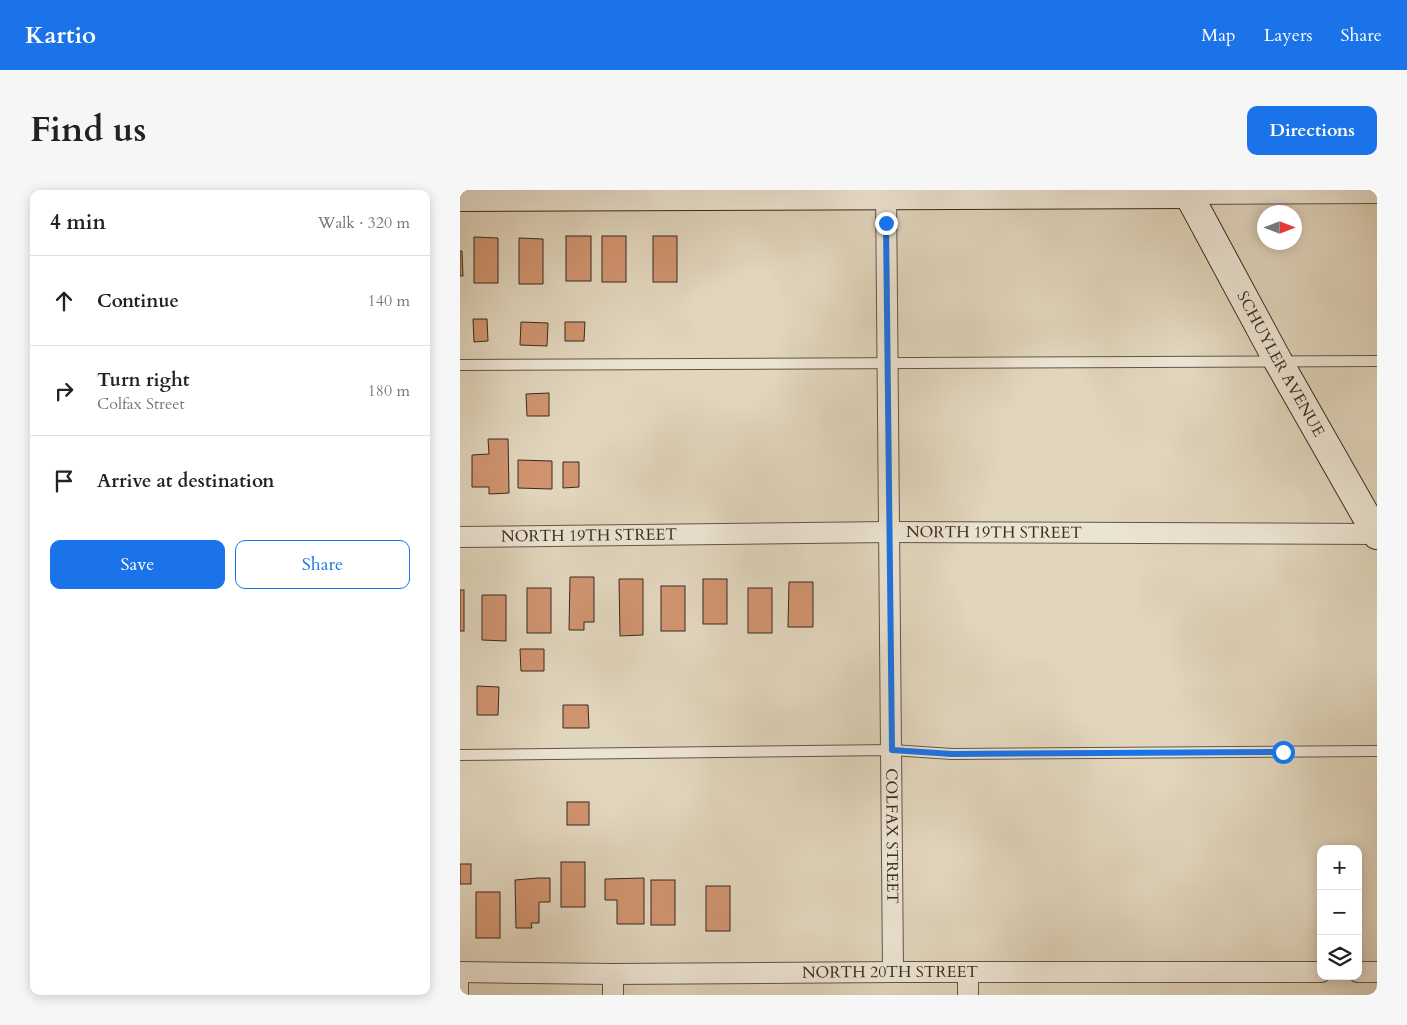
<!DOCTYPE html>
<meta charset="utf-8">
<style>
body{margin:0;font-family:Cardo,serif;background:#f6f6f6;color:#222}
.controls{position:absolute;right:15px;bottom:15px;display:grid;overflow:hidden;border-radius:10px;box-shadow:0 2px 12px #0003}
.controls button{width:45px;height:45px;display:grid;place-items:center;padding:0;border:0;border-bottom:1px solid #e0e0e0;background:#fff;color:#222;font:25px sans-serif}
.compass{position:absolute;left:797px;top:15px;width:45px;height:45px;border-radius:50%;background:#fff;box-shadow:0 2px 12px #0003;rotate:90deg}
.stop{position:absolute;width:15px;height:15px;margin:-11px;border:4px solid #1a73e8;border-radius:50%;background:#fff}
.stop.end{background:#1a73e8;border-color:#fff;box-shadow:0 1px 5px #0008}
.list{margin:0;padding:0;list-style:none}
h2{display:flex;justify-content:space-between;align-items:center;height:65px;margin:0;padding:0 20px;font-size:21px}
h2 small{font-size:16px;font-weight:400;color:#767676}
.list li{display:grid;grid-template-columns:32px 1fr auto;gap:15px;align-items:center;box-sizing:border-box;height:90px;padding:0 20px;border-top:1px solid #e0e0e0}
.list b{display:block;font-size:19px;white-space:nowrap}
.list p{margin:0;font-size:16px;white-space:nowrap;color:#767676}
.list em{font-size:16px;font-style:normal;color:#767676}
.actions{display:flex;gap:10px;padding:15px 20px}
.actions a{flex:1;padding:11px 0;border:1px solid #1a73e8;border-radius:10px;text-align:center;font-size:18px;color:#1a73e8}
.actions .main{background:#1a73e8;color:#fff}
.icon{flex:none;width:28px;height:28px;fill:none;stroke:currentColor;stroke-width:2;stroke-linecap:round;stroke-linejoin:round}
.map{position:relative;flex:none;width:917px;height:805px;overflow:hidden;border-radius:10px}
header{display:flex;align-items:center;gap:30px;box-sizing:border-box;height:70px;padding:0 25px;background:#1a73e8;color:#fff}
header strong{font-size:24px}
nav{display:flex;gap:28px;margin-inline-start:auto;font-size:18px}
.intro{display:flex;align-items:center;justify-content:space-between;box-sizing:border-box;height:120px;padding:0 30px}
h1{margin:0;font-size:35px}
.button{padding:12px 22px;border-radius:10px;background:#1a73e8;color:#fff;font-size:18px;font-weight:700}
main{display:flex;gap:30px;padding:0 30px}
aside{flex:1;background:#fff;border-radius:10px;box-shadow:0 2px 12px #0003}
.map>svg:first-child{display:block}
.building{fill:#d09470;stroke:#382b20}
.lines{fill:none;stroke-linecap:round;stroke-linejoin:round}
.lane-casing{stroke:#625647;stroke-width:12}
.street-casing{stroke:#625647;stroke-width:22}
.secondary-casing{stroke:#382b20;stroke-width:30}
.lane{stroke:#ece4d3;stroke-width:10}
.street{stroke:#ece4d3;stroke-width:20}
.secondary{stroke:#ece4d3;stroke-width:28}
.route{stroke:#1a73e8;stroke-width:6}
.labels{text-anchor:middle;dominant-baseline:central;stroke-width:5;stroke-linejoin:round;paint-order:stroke}
.street-label{font-size:16px;fill:#382b20;stroke:#ece4d3}
</style>
<header>
<strong>Kartio</strong>
<nav><a>Map</a><a>Layers</a><a>Share</a></nav>
</header>
<div class="intro"><h1>Find us</h1><a class="button">Directions</a></div>
<main>
<aside>
<h2>4 min<small>Walk · 320 m</small></h2>
<ul class="list">
<li><svg class="icon" aria-label="ahead" viewBox="0 0 24 24"><path d="M12 20V5M6 11l6-6 6 6"/></svg><div><b>Continue</b></div><em>140 m</em></li>
<li><svg class="icon" aria-label="right" viewBox="0 0 24 24"><path d="M7 20v-9h11M14 6l5 5-5 5"/></svg><div><b>Turn right</b><p>Colfax Street</p></div><em>180 m</em></li>
<li><svg class="icon" aria-label="arrive" viewBox="0 0 24 24"><path d="M6 21V4h12l-3 4 3 4H6"/></svg><div><b>Arrive at destination</b></div></li>
</ul>
<div class="actions"><a class="main">Save</a><a>Share</a></div>
</aside>
<div class="map">
<svg width="917" height="805" viewBox="0 0 917 805">
<rect width="100%" height="100%" fill="#e1d5bc"/>
<filter id="stains"><feTurbulence type="fractalNoise" baseFrequency=".004" numOctaves="4"/><feColorMatrix values="0 0 0 0 .2 0 0 0 0 .09 0 0 0 0 .02 0 0 0 .5 -.17"/></filter>
<radialGradient id="worn" r=".72"><stop offset=".6" stop-color="#630" stop-opacity="0"/><stop offset="1" stop-color="#630" stop-opacity=".3"/></radialGradient>
<!-- building -->
<g class="building">
<rect x="106" y="46" width="25" height="45"/>
<rect x="142" y="46" width="24" height="46"/>
<rect x="193" y="46" width="24" height="46"/>
<path d="M14 47 38 48V93H14Z"/>
<path d="M59 48 83 49V94H59Z"/>
<path d="M0 61H2L3 86H0Z"/>
<path d="M13 129H27L28 151 14 152Z"/>
<path d="M61 132 88 133 87 156 60 155Z"/>
<path d="M105 132H125L124 151H105Z"/>
<path d="M89 203V226H67L66 204Z"/>
<path d="M28 249H48L49 303 29 304V297H12V265L29 264Z"/>
<path d="M58 270 92 271V299L58 298Z"/>
<path d="M103 272H119V297L103 298Z"/>
<path d="M110 387H134V432H124V440H109Z"/>
<path d="M159 389H183V445L160 446Z"/>
<rect x="243" y="389" width="24" height="45"/>
<path d="M329 392H353V437H328Z"/>
<rect x="201" y="396" width="24" height="45"/>
<rect x="67" y="398" width="24" height="45"/>
<rect x="288" y="398" width="24" height="45"/>
<rect x="0" y="400" width="4" height="41"/>
<path d="M22 405H46V451L22 450Z"/>
<path d="M60 459H84V481H61Z"/>
<path d="M17 496 39 497 38 525H17Z"/>
<path d="M103 515H128L129 538H103Z"/>
<rect x="107" y="612" width="22" height="23"/>
<rect x="101" y="672" width="24" height="45"/>
<rect x="0" y="674" width="11" height="20"/>
<path d="M78 688H90V712H79V733H71L72 738H56L55 690Z"/>
<path d="M184 688V734H157V710H145V689Z"/>
<rect x="191" y="690" width="24" height="45"/>
<rect x="246" y="696" width="24" height="45"/>
<rect x="16" y="702" width="24" height="46"/>
</g>
<g class="lines">
<defs>
<g id="lane">
<path d="M0 175 917 171"/>
<path d="M0 565 432 560 492 564 917 561"/>
<path d="M3 805V782"/>
</g>
<g id="street">
<path id="s1" d="M426 0 433 782"/>
<path d="M728 4 917 3"/>
<path id="s2" d="M0 347 429 342 917 344"/>
<path id="s3" d="M0 782 153 784 433 782H861"/>
<path d="M508 782V805"/>
<path d="M898 782H917"/>
<path d="M153 805V784"/>
</g>
<g id="secondary">
<path id="s4" d="M726 0 818 171 917 345"/>
<path d="M0 7 728 4"/>
</g>
</defs>
<!-- lane casing -->
<use href="#lane" class="lane-casing"/>
<!-- street casing -->
<use href="#street" class="street-casing"/>
<!-- secondary casing -->
<use href="#secondary" class="secondary-casing"/>
<!-- lane -->
<use href="#lane" class="lane"/>
<!-- street -->
<use href="#street" class="street"/>
<!-- secondary -->
<use href="#secondary" class="secondary"/>
</g>
<g class="lines">
<!-- route -->
<path class="route" d="M426 33 432 560 492 564 823 562"/>
</g>
<g class="labels">
<!-- street labels -->
<g class="street-label">
<text stroke="none"><textPath href="#s4" startOffset="198">SCHUYLER AVENUE</textPath></text>
<text stroke="none"><textPath href="#s2" startOffset="534">NORTH 19TH STREET</textPath></text>
<text stroke="none"><textPath href="#s2" startOffset="129">NORTH 19TH STREET</textPath></text>
<text stroke="none"><textPath href="#s1" startOffset="646">COLFAX STREET</textPath></text>
<text stroke="none"><textPath href="#s3" startOffset="430">NORTH 20TH STREET</textPath></text>
</g>
</g>
<rect width="100%" height="100%" filter="url(#stains)"/>
<rect width="100%" height="100%" fill="url(#worn)"/>
</svg>
<div class="controls">
<button>+</button>
<button>−</button>
<button><svg class="icon" aria-label="layers" viewBox="0 0 24 24"><path d="M12 4l9 5-9 5-9-5zM3 14l9 5 9-5"/></svg></button>
</div>
<svg class="compass" viewBox="-18 -18 36 36"><path d="M0-13l5 13h-10z" fill="#e53935"/><path d="M0 13l5-13h-10z" fill="#767676"/></svg>
<div class="stop" style="left:823px;top:562px"></div>
<div class="stop end" style="left:426px;top:33px"></div>
</div>
</main>
